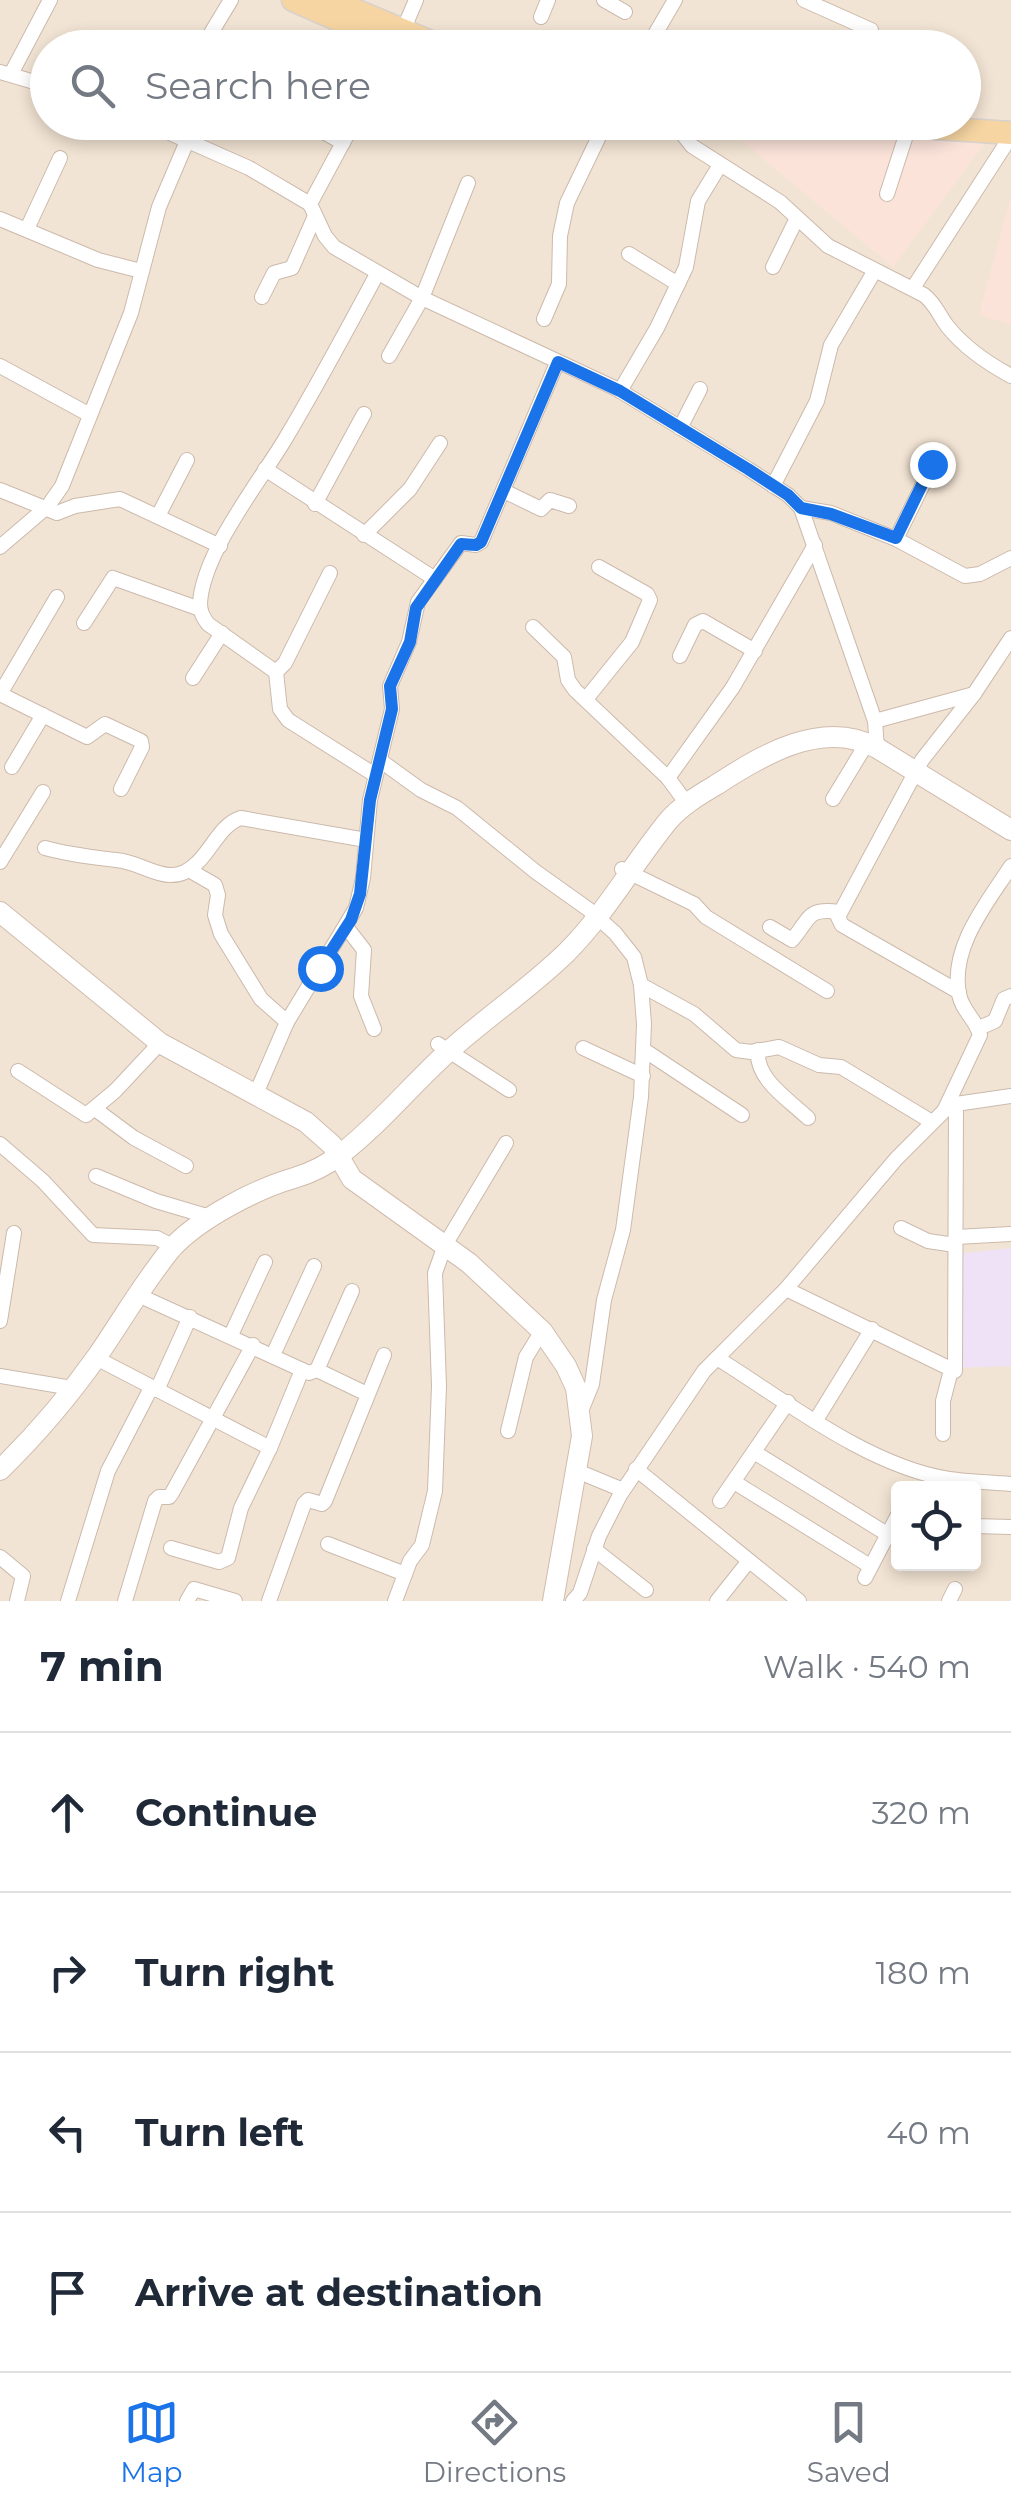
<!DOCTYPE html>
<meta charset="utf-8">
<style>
body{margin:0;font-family:Montserrat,sans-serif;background:#f6f6f7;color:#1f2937}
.controls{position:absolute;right:30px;bottom:30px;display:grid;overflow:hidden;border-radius:10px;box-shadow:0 5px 15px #0003}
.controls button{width:90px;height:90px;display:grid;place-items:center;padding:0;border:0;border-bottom:2px solid #e0e1e3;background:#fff;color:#1f2937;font:50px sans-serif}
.stop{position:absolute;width:30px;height:30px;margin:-22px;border:8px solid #1a73e8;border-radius:50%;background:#fff}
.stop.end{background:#1a73e8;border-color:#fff;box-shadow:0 2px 10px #0008}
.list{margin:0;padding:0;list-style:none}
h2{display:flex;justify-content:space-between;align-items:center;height:130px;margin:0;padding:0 40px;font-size:42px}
h2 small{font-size:32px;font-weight:400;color:#747a83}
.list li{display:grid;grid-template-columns:65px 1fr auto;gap:30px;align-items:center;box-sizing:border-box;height:160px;padding:0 40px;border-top:2px solid #e0e1e3}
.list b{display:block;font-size:38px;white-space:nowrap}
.list em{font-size:32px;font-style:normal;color:#747a83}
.icon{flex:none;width:55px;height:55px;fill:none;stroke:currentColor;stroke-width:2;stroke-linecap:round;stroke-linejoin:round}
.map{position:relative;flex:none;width:1011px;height:1601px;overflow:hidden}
.search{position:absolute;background:#fff;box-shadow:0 5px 15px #0003;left:30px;right:30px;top:30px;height:110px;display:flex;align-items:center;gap:25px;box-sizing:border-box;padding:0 35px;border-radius:55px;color:#747a83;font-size:38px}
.sheet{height:770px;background:#fff}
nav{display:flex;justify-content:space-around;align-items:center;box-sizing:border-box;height:140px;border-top:2px solid #e0e1e3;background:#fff;font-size:28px;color:#747a83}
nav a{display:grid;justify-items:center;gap:5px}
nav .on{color:#1a73e8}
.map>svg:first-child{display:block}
.residential{fill:#f2e4d4;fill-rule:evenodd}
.commercial{fill:#fbe3da}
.education{fill:#efe2f7}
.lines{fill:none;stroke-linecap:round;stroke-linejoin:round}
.street-casing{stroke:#ccbaac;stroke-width:16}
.secondary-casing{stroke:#d1bcad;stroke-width:22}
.primary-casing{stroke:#d8d1cd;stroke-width:25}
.street{stroke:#fff;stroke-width:14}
.secondary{stroke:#fff;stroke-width:20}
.primary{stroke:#f6d5a2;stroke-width:22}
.route{stroke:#1a73e8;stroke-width:12}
</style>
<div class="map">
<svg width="1011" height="1601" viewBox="0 0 1011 1601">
<rect width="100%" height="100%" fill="#fbf2e6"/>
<!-- residential -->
<path class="residential" d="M0 0H1011V1601H0ZM48 48H964V122H48ZM898 1488H974V1564H898Z"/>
<!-- commercial -->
<g class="commercial">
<path d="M720 123H763L990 136 893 267Z"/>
<path d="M1011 196V325L979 314Z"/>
</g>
<!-- education -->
<path class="education" d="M1011 1248V1366L955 1368 957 1254Z"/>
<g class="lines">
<defs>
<g id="street">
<path d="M604 0 625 12"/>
<path d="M804 0 871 30V48"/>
<path d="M541 17 548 0"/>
<path d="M402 33 416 0"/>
<path d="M202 48 231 0"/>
<path d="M647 48 675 0"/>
<path d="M0 72 48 86"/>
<path d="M11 74 50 0"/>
<path d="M145 122 249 168 310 204"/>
<path d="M306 122 343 143"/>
<path d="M354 122 310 204 325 236 334 247 422 298 617 389 748 469 788 495 801 508 875 721 877 748"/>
<path d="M673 122 692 146 780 202 828 246 924 295C936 304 939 316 948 327 965 348 987 363 1011 376"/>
<path d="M887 194 909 126"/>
<path d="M0 219 98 260 141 271"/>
<path d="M27 229 60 158"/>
<path d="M629 254 678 284"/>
<path d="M773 267 797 218"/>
<path d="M913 288 1011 136"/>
<path d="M262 297 274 273 292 268 315 216"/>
<path d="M544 319 559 284 560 236 567 203 606 122"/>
<path d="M389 356 422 298 468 183"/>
<path d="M0 366 90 415"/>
<path d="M620 391 657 328 686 267 698 201 720 165"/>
<path d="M680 428 700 389"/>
<path d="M265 469 435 579"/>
<path d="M773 486 817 401 831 345 874 272"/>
<path d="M0 490 57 513 75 506 120 499 220 546"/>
<path d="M504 491 541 509 550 500 569 506"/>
<path d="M315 504 364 414"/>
<path d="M801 508 831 513 896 539 965 576 980 574 1011 558"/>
<path d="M158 516 187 460"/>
<path d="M364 535 410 489 440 443"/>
<path d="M896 539 933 464"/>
<path d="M0 547 48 506 62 486 131 313 159 207 188 139"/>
<path d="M84 623 113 578 200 609"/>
<path d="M533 627 564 657 568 680 575 690 668 778"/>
<path d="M680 656 695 625 703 621 755 651"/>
<path d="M276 672 285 663 330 573"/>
<path d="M193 678 222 633"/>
<path d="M0 694 87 737 105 724 141 741 142 747 121 789"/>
<path d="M0 694 57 597"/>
<path d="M586 699 632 642 650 600 647 594 599 567"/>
<path d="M875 721 974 694"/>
<path d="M381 761 421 790 457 808 536 872 588 909 615 933 634 957 641 985 644 1024 641 1097 623 1230 604 1300 592 1384 581 1411"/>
<path d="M12 767 43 715"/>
<path d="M375 775 288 720 280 709 276 672 208 624C203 617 200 612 200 603 203 553 258 484 284 441 317 386 347 330 377 274"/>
<path d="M833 799 867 743"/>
<path d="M687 804 668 778 733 687 815 545"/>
<path d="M45 848C70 855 91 857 116 860 146 862 169 891 197 863 212 849 221 824 241 818L366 840"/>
<path d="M0 862 43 792"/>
<path d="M622 869 694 904 706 917 827 991"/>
<path d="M189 870 215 885 218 895 215 915 221 934 261 999 287 1022"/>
<path d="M770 927 792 940C810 919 807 907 839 912"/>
<path d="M347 928 364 950 361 996 374 1029"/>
<path d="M641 985 694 1014 736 1050 751 1052 779 1047 819 1065 841 1067 932 1122"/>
<path d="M959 992 842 925 838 917 922 760 974 694 1011 638"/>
<path d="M979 1028 995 1021 1004 999 1011 996"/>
<path d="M438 1044 509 1090"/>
<path d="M583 1048 643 1076"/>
<path d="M644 1050 742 1115"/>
<path d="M758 1050C755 1079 788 1099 808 1118"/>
<path d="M18 1071 86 1115 115 1091 160 1043"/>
<path d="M255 1096 287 1022 356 908 363 878 370 800 392 709 390 686 409 642 418 602 461 543 476 545 481 542 557 363"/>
<path d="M95 1109 134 1138 186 1166"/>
<path d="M945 1109 980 1035C976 1019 962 1011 959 994 950 947 987 903 1011 866"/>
<path d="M0 1144 43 1181 93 1235 157 1238 174 1247"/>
<path d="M96 1176 156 1201 210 1217"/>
<path d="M901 1228 928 1241 955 1245"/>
<path d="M956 1237 1011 1234"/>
<path d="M786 1289 955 1371 956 1104"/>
<path d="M138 1295 309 1373 317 1370 367 1394"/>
<path d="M0 1321 14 1233"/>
<path d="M231 1335 265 1262"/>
<path d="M273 1355 314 1266"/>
<path d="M96 1358 270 1448"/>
<path d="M717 1358C786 1401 868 1466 949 1479 969 1482 991 1482 1011 1484"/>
<path d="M317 1370 352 1291"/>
<path d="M0 1376 72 1388"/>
<path d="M157 1390 190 1317"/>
<path d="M816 1420 872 1329"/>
<path d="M508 1431 526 1357 542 1331"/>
<path d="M943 1434V1401L951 1370"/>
<path d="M754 1452 887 1534"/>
<path d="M636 1469 799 1601"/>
<path d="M577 1471 623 1490"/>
<path d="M734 1482 870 1566"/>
<path d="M720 1501 788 1402"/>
<path d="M974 1526 1011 1527"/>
<path d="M328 1544 405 1574"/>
<path d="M171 1548 219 1562 228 1558 241 1508 270 1448 302 1370"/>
<path d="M594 1549 646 1590"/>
<path d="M0 1557 23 1576 17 1601"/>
<path d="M865 1578 898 1515"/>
<path d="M68 1601 108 1471 151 1388"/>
<path d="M125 1601 155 1501 159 1497H169L172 1493 253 1345"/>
<path d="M187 1601 194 1589 235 1601"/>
<path d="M269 1601 304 1504 308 1500 322 1504 325 1501 384 1355"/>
<path d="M395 1601 410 1561 422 1545 435 1491 439 1386 435 1273 445 1245 506 1143"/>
<path d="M573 1601 580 1593 599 1536 620 1495 704 1371 786 1289 896 1159 945 1110 956 1104 1011 1096"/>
<path d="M717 1601 748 1562"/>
<path d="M949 1601 955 1589"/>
</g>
<g id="secondary">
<path d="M0 912 160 1043 306 1122 332 1145 352 1179 469 1263 542 1331 566 1366 576 1388 582 1436 553 1601"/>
<path d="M0 1470C36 1435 69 1396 98 1355 122 1320 144 1282 171 1249 198 1219 256 1189 294 1178 311 1173 327 1165 341 1154 382 1122 412 1084 450 1050 488 1016 530 988 566 953 606 913 633 864 668 821 681 806 699 795 716 785 762 755 823 718 877 748L1011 830"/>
</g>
<g id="primary">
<path d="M293 0 402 48"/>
<path d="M331 0 445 48"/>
<path d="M846 122 1011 133"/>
</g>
</defs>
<!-- street casing -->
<use href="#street" class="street-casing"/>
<!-- secondary casing -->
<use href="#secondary" class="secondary-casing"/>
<!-- primary casing -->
<use href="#primary" class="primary-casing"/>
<!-- street -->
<use href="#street" class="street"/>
<!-- secondary -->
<use href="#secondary" class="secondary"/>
<!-- primary -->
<use href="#primary" class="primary"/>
</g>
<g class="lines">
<!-- route -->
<path class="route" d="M320 968 351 920 360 894 370 800 392 709 390 686 410 642 416 608 461 544 476 545 481 542 558 362 620 391 748 469 788 495 801 508 831 514 896 538 932 464"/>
</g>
</svg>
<div class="controls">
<button><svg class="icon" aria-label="locate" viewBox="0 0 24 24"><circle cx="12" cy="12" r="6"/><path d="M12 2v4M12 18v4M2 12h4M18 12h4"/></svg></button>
</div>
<div class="stop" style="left:320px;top:968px"></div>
<div class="stop end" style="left:932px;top:464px"></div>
<div class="search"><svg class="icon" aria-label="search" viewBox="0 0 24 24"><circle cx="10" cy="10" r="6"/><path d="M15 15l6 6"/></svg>Search here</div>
</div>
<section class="sheet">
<h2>7 min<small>Walk · 540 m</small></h2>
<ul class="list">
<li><svg class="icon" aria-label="ahead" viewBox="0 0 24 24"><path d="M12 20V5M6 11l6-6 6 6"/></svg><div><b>Continue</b></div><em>320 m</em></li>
<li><svg class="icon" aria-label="right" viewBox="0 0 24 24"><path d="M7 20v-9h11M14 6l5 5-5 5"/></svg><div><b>Turn right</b></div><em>180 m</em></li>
<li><svg class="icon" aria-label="left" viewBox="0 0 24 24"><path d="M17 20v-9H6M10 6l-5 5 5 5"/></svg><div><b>Turn left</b></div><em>40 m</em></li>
<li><svg class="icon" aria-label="arrive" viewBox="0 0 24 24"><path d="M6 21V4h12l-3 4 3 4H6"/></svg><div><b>Arrive at destination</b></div></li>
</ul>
</section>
<nav>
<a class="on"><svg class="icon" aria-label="map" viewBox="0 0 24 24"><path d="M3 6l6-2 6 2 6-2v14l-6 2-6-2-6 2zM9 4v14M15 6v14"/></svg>Map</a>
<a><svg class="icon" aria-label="directions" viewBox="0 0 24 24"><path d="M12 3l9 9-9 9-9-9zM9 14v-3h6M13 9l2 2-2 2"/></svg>Directions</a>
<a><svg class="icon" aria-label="saved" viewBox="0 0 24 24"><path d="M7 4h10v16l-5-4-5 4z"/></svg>Saved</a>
</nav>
